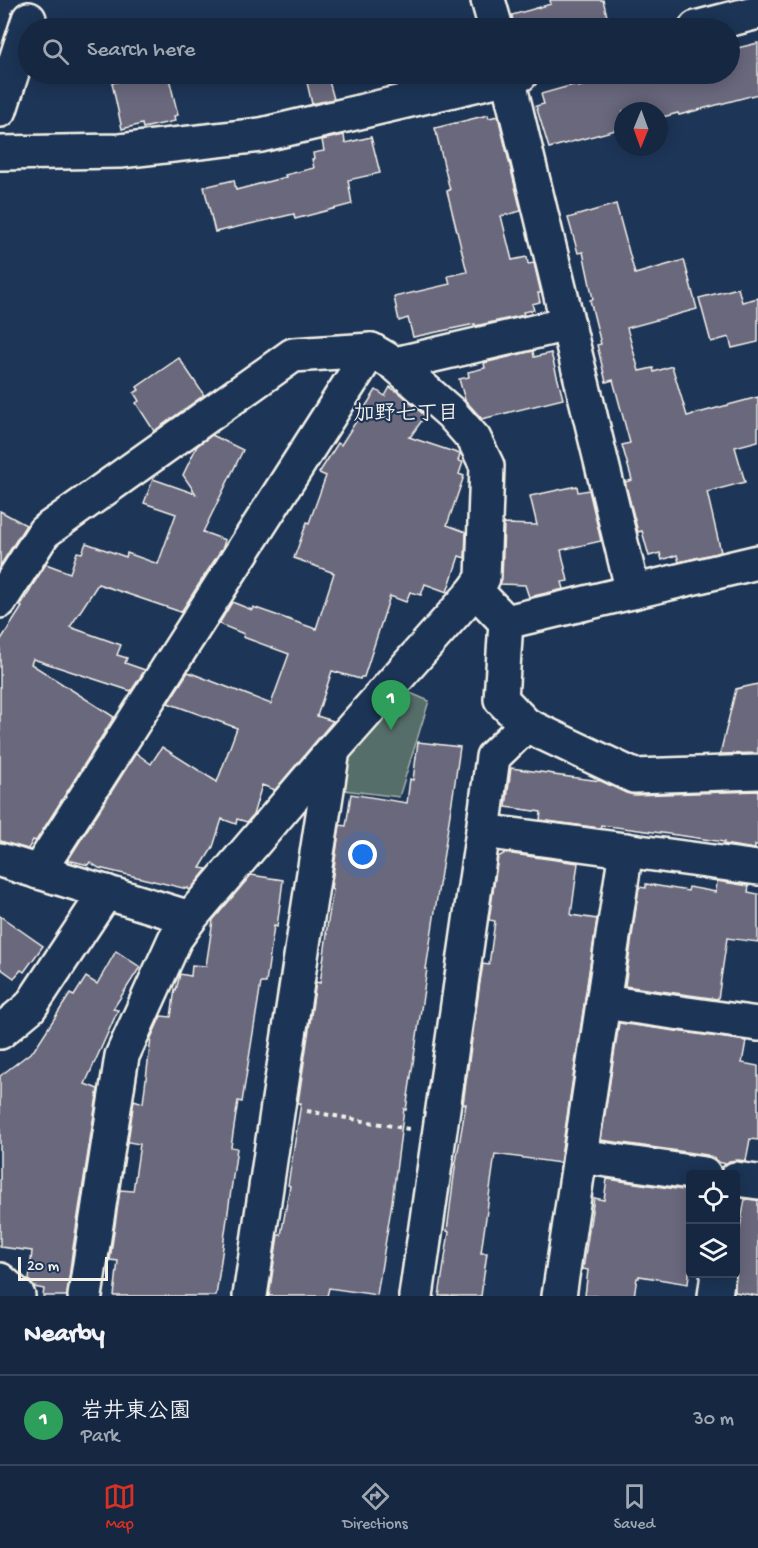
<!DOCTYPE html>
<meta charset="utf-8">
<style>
body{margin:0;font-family:"Gochi Hand","Klee One",sans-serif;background:#23344c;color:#f1f3f6}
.controls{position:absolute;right:18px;bottom:18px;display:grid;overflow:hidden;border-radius:6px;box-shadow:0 3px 15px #0003}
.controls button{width:54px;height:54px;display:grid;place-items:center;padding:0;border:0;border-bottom:2px solid #35445a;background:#162841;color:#f1f3f6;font:30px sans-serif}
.compass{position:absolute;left:614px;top:102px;width:54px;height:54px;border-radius:50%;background:#162841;box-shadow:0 3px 15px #0003;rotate:181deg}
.scale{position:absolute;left:18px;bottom:15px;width:90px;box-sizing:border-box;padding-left:6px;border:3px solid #f4f1e8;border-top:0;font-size:16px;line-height:21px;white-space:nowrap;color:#f4f1e8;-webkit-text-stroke:4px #1d3557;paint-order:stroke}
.you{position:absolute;left:363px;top:855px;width:21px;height:21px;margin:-15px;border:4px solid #fff;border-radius:50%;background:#1a73e8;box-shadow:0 0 0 9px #1a73e833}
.badge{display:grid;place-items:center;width:39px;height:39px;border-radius:50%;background:#d93025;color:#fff;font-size:20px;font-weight:700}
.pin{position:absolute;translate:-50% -50px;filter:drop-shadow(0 2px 3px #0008)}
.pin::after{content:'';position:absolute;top:32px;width:21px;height:18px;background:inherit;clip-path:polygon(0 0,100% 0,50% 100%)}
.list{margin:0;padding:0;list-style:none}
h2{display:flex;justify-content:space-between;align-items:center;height:78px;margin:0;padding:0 24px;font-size:26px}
h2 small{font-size:20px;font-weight:400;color:#9ea6b1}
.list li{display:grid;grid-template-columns:39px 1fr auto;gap:18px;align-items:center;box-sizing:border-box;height:90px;padding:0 24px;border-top:2px solid #35445a}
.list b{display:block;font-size:22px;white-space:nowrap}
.list p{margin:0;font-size:20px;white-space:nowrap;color:#9ea6b1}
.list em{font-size:20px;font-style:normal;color:#9ea6b1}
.icon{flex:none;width:33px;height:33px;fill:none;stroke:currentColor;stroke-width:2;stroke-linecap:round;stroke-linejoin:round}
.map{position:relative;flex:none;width:758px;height:1296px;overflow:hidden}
.search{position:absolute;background:#162841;box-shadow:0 3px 15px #0003;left:18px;right:18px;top:18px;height:66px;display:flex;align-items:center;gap:15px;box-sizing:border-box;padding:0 21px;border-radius:33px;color:#9ea6b1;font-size:22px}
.sheet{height:168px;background:#162841}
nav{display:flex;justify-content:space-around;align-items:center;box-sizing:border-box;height:84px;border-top:2px solid #35445a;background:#162841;font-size:16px;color:#9ea6b1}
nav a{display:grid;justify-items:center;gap:3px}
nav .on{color:#d93025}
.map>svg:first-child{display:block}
.green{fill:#576e6a;stroke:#a6b0a9;stroke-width:1.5}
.building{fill:#6a687d;stroke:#f4f1e8;stroke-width:1.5}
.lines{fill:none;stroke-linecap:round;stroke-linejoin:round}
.minor-casing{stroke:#f4f1e8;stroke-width:38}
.path{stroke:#f4f1e8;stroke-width:4;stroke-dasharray:4.5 4.5;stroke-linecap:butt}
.minor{stroke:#1d3557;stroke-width:33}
.labels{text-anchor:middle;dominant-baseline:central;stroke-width:4.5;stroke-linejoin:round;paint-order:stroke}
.neighbourhood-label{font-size:21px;font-weight:bold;fill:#f4f1e8;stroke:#1d3557}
</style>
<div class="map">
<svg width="758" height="1296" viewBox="0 0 758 1296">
<rect width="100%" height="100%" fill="#1d3557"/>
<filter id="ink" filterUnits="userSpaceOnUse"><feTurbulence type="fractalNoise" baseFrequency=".0167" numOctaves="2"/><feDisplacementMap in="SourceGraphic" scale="12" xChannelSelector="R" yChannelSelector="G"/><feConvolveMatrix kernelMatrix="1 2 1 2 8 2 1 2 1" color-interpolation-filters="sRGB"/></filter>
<g filter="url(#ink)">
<!-- green -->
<path class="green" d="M401 689 429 701 399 797 344 790 345 748Z"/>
<!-- building -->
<g class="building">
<path d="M550 0H603L610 28H514L512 15 551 4Z"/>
<path d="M758 43V94L679 115 678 113 659 118V111H623V128L549 148 536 106 544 104 541 94 577 84 578 87 626 74H729V50Z"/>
<path d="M152 74H168L178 115 174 116 175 121 143 128 142 124 122 129 112 83Z"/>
<path d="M305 74H327L334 99 312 104Z"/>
<path d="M488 115 489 118 498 116 521 211 501 216 512 260 527 257 528 264 534 263 541 293H538L540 302 532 304 534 310 523 312 524 315 475 326V324L413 337 408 318 399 321 394 297 450 284 448 276 467 272 447 191 450 190 435 128Z"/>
<path d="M344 135 345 143 371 137 380 173 348 180 352 204 295 219 294 214 215 232 204 187 234 180 236 190 286 177 285 175 314 168 312 159H314L313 153 324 151 322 140Z"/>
<path d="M616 204 635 274 684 260 697 309 627 328 639 371 653 368 654 372 672 366 687 416 758 397V441L735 447 745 482 707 492 721 552 679 562 677 555 662 560 660 553 649 556 642 531 638 532 625 482 632 480 622 445 630 443 613 380 606 382 597 345 601 344 590 300 593 299 583 252 578 253 568 218Z"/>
<path d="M738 288 742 302 758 298V342L732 348 729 337 711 342 699 298Z"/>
<path d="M533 351 534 357 551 353 563 399 482 419 465 400 459 379 469 377 468 372 485 368 484 363Z"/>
<path d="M179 358 204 395 154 431 136 403 139 401 134 393 139 390 137 387Z"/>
<path d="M390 387 401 394 425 416 411 436 409 437 460 454 458 461 463 462 459 474 464 476 447 525 466 532 465 558 459 556 447 592 425 584 421 595 410 592 406 602 390 596 364 677H361L360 679 332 671 317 716 333 721 275 790 262 785 253 815 247 822 237 819 236 824 222 819 213 847 200 868 207 869 190 890 188 889V888L187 889 99 868 90 862 88 865 68 860 136 753 151 764 162 747 217 782 237 728 168 703 188 672 271 704 289 654 243 637 244 634 219 624 232 602 252 610 253 607 316 629 334 573 294 558 307 522 309 523 326 476 319 473 338 443 341 445 376 390 385 396Z"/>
<path d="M212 435 243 450 203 532 225 540 223 547 181 612 98 584 70 627 121 645 117 655 127 658 125 663 145 670 131 691 33 659 31 664 114 717 36 841 33 840 28 849 3 842 0 840V641L22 607 20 606 30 591H29L46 564 70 573 77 552 82 553 86 543 126 557 127 553 158 564 176 514 144 503 153 479 196 494 183 475 197 446Z"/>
<path d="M577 486 578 492 589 490 601 541 561 550 568 581 562 582 564 589 529 597 525 585 500 584 502 579 504 524 537 525 530 496Z"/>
<path d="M0 511 26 525 0 566Z"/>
<path d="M758 684V753L720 754 736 689Z"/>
<path d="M418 742 460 747 455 782 426 969H427L406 1110 404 1109 392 1202 377 1295 329 1288 327 1296H269L278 1235H281L290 1186 288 1185 301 1103H298L316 982 320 983 327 934H326L333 890 331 889 340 825 346 826 351 794 407 803 410 779 413 780Z"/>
<path d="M511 768 554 774V775L601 781 626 793 634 795 758 791V845H755V849L723 844 724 842 684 836 601 825 600 828 540 820 541 812 506 807Z"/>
<path d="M505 853 578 863 571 915 597 919 560 1163 495 1154 481 1253H487L481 1296H439L449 1232 447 1231 455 1168 466 1104H463L480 982 483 964 489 965 495 921 489 920 498 857Z"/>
<path d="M251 875 283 880 277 927 274 926 266 983H261L242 1102 238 1101 231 1147 237 1148 216 1296H114L118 1261 110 1260 120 1190 133 1191 140 1144 128 1142 134 1100 143 1103 151 1038 161 1016 171 1017 175 989 176 990 180 974 191 976 192 965 206 966 213 920Z"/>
<path d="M717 881 749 886 748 892 758 894V942L727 938 718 999 625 986 639 887 646 888V884L688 891 689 887 716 892Z"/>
<path d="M0 916 43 946 24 972 21 970 14 978 0 968Z"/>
<path d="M116 951 140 967 113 1009 118 1010 85 1084 98 1089 72 1254 67 1296H43L44 1289 34 1287 29 1280 32 1251 0 1247V1076L34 1050 70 994 74 996 86 977 97 984Z"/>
<path d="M619 1023 746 1041 742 1063 758 1066V1140L750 1139 746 1161 738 1160 729 1161 726 1164 718 1162 715 1159 707 1155 601 1140Z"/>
<path d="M607 1179 690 1191V1265L688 1284 639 1276V1278H637L634 1296H585L588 1270 583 1269 594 1198 604 1200Z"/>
<path d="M745 1199 758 1200V1296L735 1292V1255Z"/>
</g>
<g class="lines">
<defs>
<g id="minor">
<path d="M488 0 496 28"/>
<path d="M696 28 758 12"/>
<path d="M507 74 633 592"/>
<path d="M0 110 29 19"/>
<path d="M0 153 120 151 261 135 521 74"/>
<path d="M395 364 568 324"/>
<path d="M475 590 506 622 501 699 526 725 634 776 758 772"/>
<path d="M0 601 44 532 293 355 371 350 395 364 451 413 474 439 487 466 483 578 475 590 333 750 190 918 175 939 122 1056 85 1296"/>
<path d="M506 622 758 562"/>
<path d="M483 831 758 868"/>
<path d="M0 860 190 918"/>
<path d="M38 872 371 350"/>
<path d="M603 1002 758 1024"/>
<path d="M0 1032 30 1007 106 892"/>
<path d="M580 1156 704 1174"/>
<path d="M736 1179 758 1182"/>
<path d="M0 1280 18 1296"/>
<path d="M250 1296 278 1106 333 750"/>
<path d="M416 1296 483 831 493 757 526 725"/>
<path d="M559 1296 626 850"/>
<path d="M715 1296 718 1274"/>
</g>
</defs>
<!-- minor casing -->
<use href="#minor" class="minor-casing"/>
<!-- path -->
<path class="path" d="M307 1111 409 1129"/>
<!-- minor -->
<use href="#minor" class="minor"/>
</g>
</g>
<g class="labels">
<!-- neighbourhood labels -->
<g class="neighbourhood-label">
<text x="406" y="415">加野七丁目</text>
</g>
</g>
</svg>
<div class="controls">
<button><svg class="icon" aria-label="locate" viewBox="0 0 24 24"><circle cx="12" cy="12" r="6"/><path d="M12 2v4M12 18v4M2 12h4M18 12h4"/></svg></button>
<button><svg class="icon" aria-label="layers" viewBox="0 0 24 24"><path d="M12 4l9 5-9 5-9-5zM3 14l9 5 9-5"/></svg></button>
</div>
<svg class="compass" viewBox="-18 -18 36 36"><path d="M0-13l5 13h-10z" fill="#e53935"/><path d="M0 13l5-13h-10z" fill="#9ea6b1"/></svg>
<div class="scale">20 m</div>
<div class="you"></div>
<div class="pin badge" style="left:391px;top:730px;background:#2e9e5b">1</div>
<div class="search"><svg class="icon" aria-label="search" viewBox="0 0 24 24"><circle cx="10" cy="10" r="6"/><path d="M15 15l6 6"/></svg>Search here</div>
</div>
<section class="sheet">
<h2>Nearby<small></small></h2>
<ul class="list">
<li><span class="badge" style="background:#2e9e5b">1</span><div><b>岩井東公園</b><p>Park</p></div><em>30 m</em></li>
</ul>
</section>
<nav>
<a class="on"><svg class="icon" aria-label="map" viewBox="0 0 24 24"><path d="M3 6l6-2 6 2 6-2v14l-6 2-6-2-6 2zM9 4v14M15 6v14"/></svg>Map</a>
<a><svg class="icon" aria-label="directions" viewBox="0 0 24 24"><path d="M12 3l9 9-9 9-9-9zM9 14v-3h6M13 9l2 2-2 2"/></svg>Directions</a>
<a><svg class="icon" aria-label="saved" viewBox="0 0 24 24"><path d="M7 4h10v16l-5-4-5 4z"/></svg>Saved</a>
</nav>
